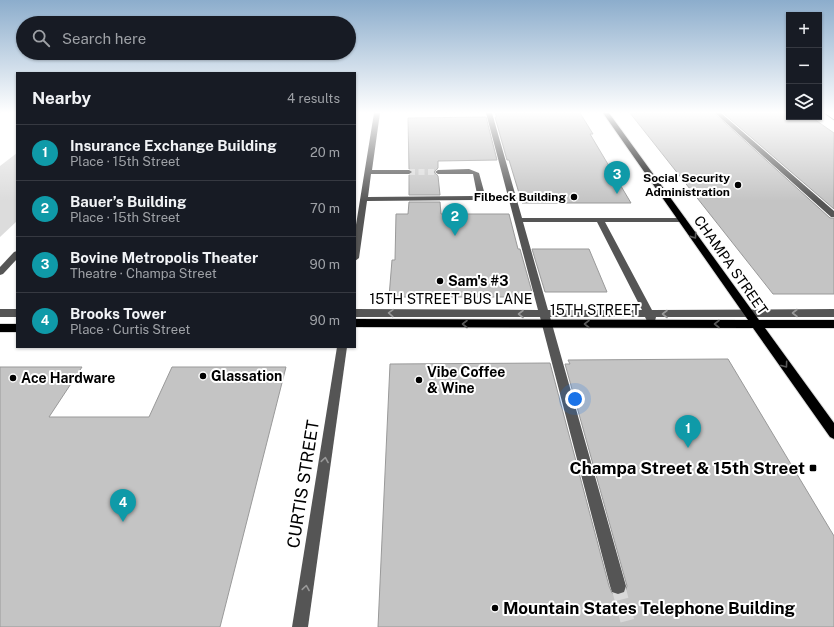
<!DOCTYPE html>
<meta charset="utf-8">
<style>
body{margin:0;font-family:"Public Sans",sans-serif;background:#20242c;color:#f1f3f6}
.controls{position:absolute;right:12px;top:12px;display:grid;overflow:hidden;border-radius:0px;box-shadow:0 1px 3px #0004}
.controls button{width:36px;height:36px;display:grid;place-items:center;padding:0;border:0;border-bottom:1px solid #363941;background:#171b24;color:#f1f3f6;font:20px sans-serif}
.you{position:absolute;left:575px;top:399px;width:14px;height:14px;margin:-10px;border:3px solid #fff;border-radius:50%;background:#1a73e8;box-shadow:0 0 0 6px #1a73e833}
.badge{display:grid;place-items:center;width:26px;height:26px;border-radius:50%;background:#858687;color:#fff;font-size:13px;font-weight:700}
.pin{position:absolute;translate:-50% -33px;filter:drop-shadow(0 1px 2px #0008)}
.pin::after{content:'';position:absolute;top:21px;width:14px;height:12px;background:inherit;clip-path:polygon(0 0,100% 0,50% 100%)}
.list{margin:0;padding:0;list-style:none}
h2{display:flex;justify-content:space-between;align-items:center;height:52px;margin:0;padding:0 16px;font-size:17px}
h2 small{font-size:13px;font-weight:400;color:#9ea1a6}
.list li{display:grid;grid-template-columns:26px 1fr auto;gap:12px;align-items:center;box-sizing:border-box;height:56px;padding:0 16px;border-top:1px solid #363941}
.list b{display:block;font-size:15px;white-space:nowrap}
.list p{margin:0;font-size:13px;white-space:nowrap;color:#9ea1a6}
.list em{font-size:13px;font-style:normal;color:#9ea1a6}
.icon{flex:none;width:22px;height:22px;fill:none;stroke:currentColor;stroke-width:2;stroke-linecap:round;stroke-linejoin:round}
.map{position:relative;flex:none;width:834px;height:627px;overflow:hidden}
.search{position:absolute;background:#171b24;box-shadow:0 1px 3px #0004;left:16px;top:16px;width:340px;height:44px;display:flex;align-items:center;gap:10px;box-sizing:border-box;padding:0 14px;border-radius:22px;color:#9ea1a6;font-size:15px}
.panel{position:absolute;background:#171b24;box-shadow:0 1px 3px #0004;left:16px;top:72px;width:340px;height:276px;border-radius:0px}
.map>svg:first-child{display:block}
.green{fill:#dcdcdc}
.building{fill:#c4c4c4;stroke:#999}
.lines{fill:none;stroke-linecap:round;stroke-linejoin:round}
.minor-tunnel-far1{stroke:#d9d9d9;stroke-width:6;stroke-dasharray:6 3.5;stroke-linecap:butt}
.minor-tunnel{stroke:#d9d9d9;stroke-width:14;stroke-dasharray:14 8;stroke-linecap:butt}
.major-casing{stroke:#dbdbdb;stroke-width:2}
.minor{fill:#555;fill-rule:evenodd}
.major{fill:#000;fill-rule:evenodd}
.tram{stroke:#000;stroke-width:1}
.oneway{stroke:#595959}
.oneway2{stroke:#999}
.poi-dot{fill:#000;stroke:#fff;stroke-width:1.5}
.labels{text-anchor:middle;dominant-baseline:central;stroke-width:4;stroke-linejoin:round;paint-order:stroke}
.far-poi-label{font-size:12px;font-weight:bold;fill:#000;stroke:#fff;text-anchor:end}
.street-label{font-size:14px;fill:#000;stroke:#fff}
.poi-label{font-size:14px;font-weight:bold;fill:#000;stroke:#fff;text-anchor:start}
.near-poi-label{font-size:17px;font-weight:bold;fill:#000;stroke:#fff;text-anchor:end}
.near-street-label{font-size:17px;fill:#000;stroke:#fff}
</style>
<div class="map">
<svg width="834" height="627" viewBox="0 0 834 627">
<rect width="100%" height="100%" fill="#fff"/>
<!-- green -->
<path class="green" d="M17 153V221L0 237V166Z"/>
<!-- building -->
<g class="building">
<path d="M495 113H580L593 134H590L631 203H522L509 160H507L495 117H497Z"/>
<path d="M630 113H714L830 218H834V294H773Z"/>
<path d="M723 113H789V117H811L834 133V209Z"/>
<path d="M486 117 497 160 438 161V168L434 172 438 176 440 195H409V175L413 172 409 169 408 118Z"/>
<path d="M409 202H440L441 214H509L518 249H520L532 292 530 293 531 297H389L392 260H395L396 214H408Z"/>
<path d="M532 249H589L607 292H545Z"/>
<path d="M728 359 834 536V627H378L390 364 550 363 609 586 612 593 618 595 625 592 627 586 565 364H570L568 360Z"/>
<path d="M0 367H82L49 417H149L172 367H286L220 627H0Z"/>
</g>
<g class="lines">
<!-- minor-tunnel-far1 -->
<path class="minor-tunnel-far1" d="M409 172H438"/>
<!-- minor-tunnel -->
<path class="minor-tunnel" d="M618 586 629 627"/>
<defs>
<g id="major">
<path d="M603 113H609L759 320H834V328H765L834 423V439L830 437 753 328 355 327V319L748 320Z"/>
<rect x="0" y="324" width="17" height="8"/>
</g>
</defs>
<!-- major casing -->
<use href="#major" class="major-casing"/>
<!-- minor -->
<g class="minor">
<path d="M374 113H380L372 170H409L412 172 409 174H371L368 197 473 196 477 194 473 174H438L435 172 438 170 469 169 479 173 485 195 474 200 367 201 359 258 355 261V231Z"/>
<path d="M486 113H492L522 218H685L686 220 682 222H605L652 310 834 309V317H656L655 321H647L645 317H550L626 586 624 592 618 594 612 592 610 586 540 317H355V309L538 310ZM523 222H597L642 310H548Z"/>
<path d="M715 113H721L834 211V217H831Z"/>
<path d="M17 251V259L3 274 0 275V267L14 252Z"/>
<rect x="0" y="309" width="17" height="8"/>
<path d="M337 347H347L308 627H292Z"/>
</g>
<!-- major -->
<use href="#major" class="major"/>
<!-- tram -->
<path class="tram" d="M824 113 834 120"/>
</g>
<!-- one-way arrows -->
<defs><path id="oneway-chevron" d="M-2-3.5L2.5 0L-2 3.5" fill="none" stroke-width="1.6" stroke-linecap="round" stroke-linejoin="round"/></defs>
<g class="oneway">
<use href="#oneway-chevron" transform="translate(694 236) rotate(55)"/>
<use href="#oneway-chevron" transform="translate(465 324) rotate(-180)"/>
<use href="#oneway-chevron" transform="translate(587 324) rotate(-180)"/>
<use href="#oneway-chevron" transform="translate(717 324) rotate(-180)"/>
<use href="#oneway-chevron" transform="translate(785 365) rotate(54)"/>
</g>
<g class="oneway2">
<use href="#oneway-chevron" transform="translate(391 313) rotate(-178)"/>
<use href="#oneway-chevron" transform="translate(795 313) rotate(180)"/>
<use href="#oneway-chevron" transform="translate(521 314) rotate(180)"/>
<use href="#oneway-chevron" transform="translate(665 314) rotate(-180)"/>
<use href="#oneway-chevron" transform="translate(325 460) rotate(-81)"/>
<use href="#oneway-chevron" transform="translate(306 588) rotate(-81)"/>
</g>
<!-- sky -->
<linearGradient id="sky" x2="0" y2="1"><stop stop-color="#8cadcc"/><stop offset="0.56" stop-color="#fff"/><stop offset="1" stop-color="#fff" stop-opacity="0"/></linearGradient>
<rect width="834" height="201" fill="url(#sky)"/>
<!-- markers -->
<g class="poi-dot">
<circle cx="738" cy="185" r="4"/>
<circle cx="574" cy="197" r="4"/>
<circle cx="440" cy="281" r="4"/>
<circle cx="203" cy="376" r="4"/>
<circle cx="13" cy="378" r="4"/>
<circle cx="419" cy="380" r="4"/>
<rect x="809" y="464" width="8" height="8" rx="2"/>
<circle cx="495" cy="608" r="4"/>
</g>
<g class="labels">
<!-- far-poi labels -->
<g class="far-poi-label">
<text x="730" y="178">Social Security<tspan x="730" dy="14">Administration</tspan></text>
<text x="566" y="197">Filbeck Building</text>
</g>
<!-- street labels -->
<g class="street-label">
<text transform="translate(731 265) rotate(55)">CHAMPA STREET</text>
<text x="451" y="299">15TH STREET BUS LANE</text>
<text x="595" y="310">15TH STREET</text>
</g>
<!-- poi labels -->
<g class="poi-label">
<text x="448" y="281">Sam's #3</text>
<text x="427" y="372">Vibe Coffee<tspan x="427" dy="16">&amp; Wine</tspan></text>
<text x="211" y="376">Glassation</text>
<text x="21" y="378">Ace Hardware</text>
</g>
<!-- near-poi labels -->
<g class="near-poi-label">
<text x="805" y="468">Champa Street &amp; 15th Street</text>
<text x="503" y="608" text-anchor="start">Mountain States Telephone Building</text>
</g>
<!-- near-street labels -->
<g class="near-street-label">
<text transform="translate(303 484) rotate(-81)">CURTIS STREET</text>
</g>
</g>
</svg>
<div class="controls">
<button>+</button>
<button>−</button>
<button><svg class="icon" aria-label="layers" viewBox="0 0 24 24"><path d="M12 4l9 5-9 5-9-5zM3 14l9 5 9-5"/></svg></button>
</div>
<div class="you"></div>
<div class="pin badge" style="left:688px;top:448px;background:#0f9aa8">1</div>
<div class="pin badge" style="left:455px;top:236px;background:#0f9aa8">2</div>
<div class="pin badge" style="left:617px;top:194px;background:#0f9aa8">3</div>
<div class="pin badge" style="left:123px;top:522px;background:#0f9aa8">4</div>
<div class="search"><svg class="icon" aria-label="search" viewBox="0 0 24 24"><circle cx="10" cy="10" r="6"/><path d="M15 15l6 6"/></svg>Search here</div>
<section class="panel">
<h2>Nearby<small>4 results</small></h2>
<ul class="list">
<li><span class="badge" style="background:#0f9aa8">1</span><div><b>Insurance Exchange Building</b><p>Place · 15th Street</p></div><em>20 m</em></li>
<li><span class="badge" style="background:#0f9aa8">2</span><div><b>Bauer’s Building</b><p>Place · 15th Street</p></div><em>70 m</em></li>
<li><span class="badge" style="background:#0f9aa8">3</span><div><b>Bovine Metropolis Theater</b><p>Theatre · Champa Street</p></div><em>90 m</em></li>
<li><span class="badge" style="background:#0f9aa8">4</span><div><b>Brooks Tower</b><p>Place · Curtis Street</p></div><em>90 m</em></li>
</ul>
</section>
</div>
